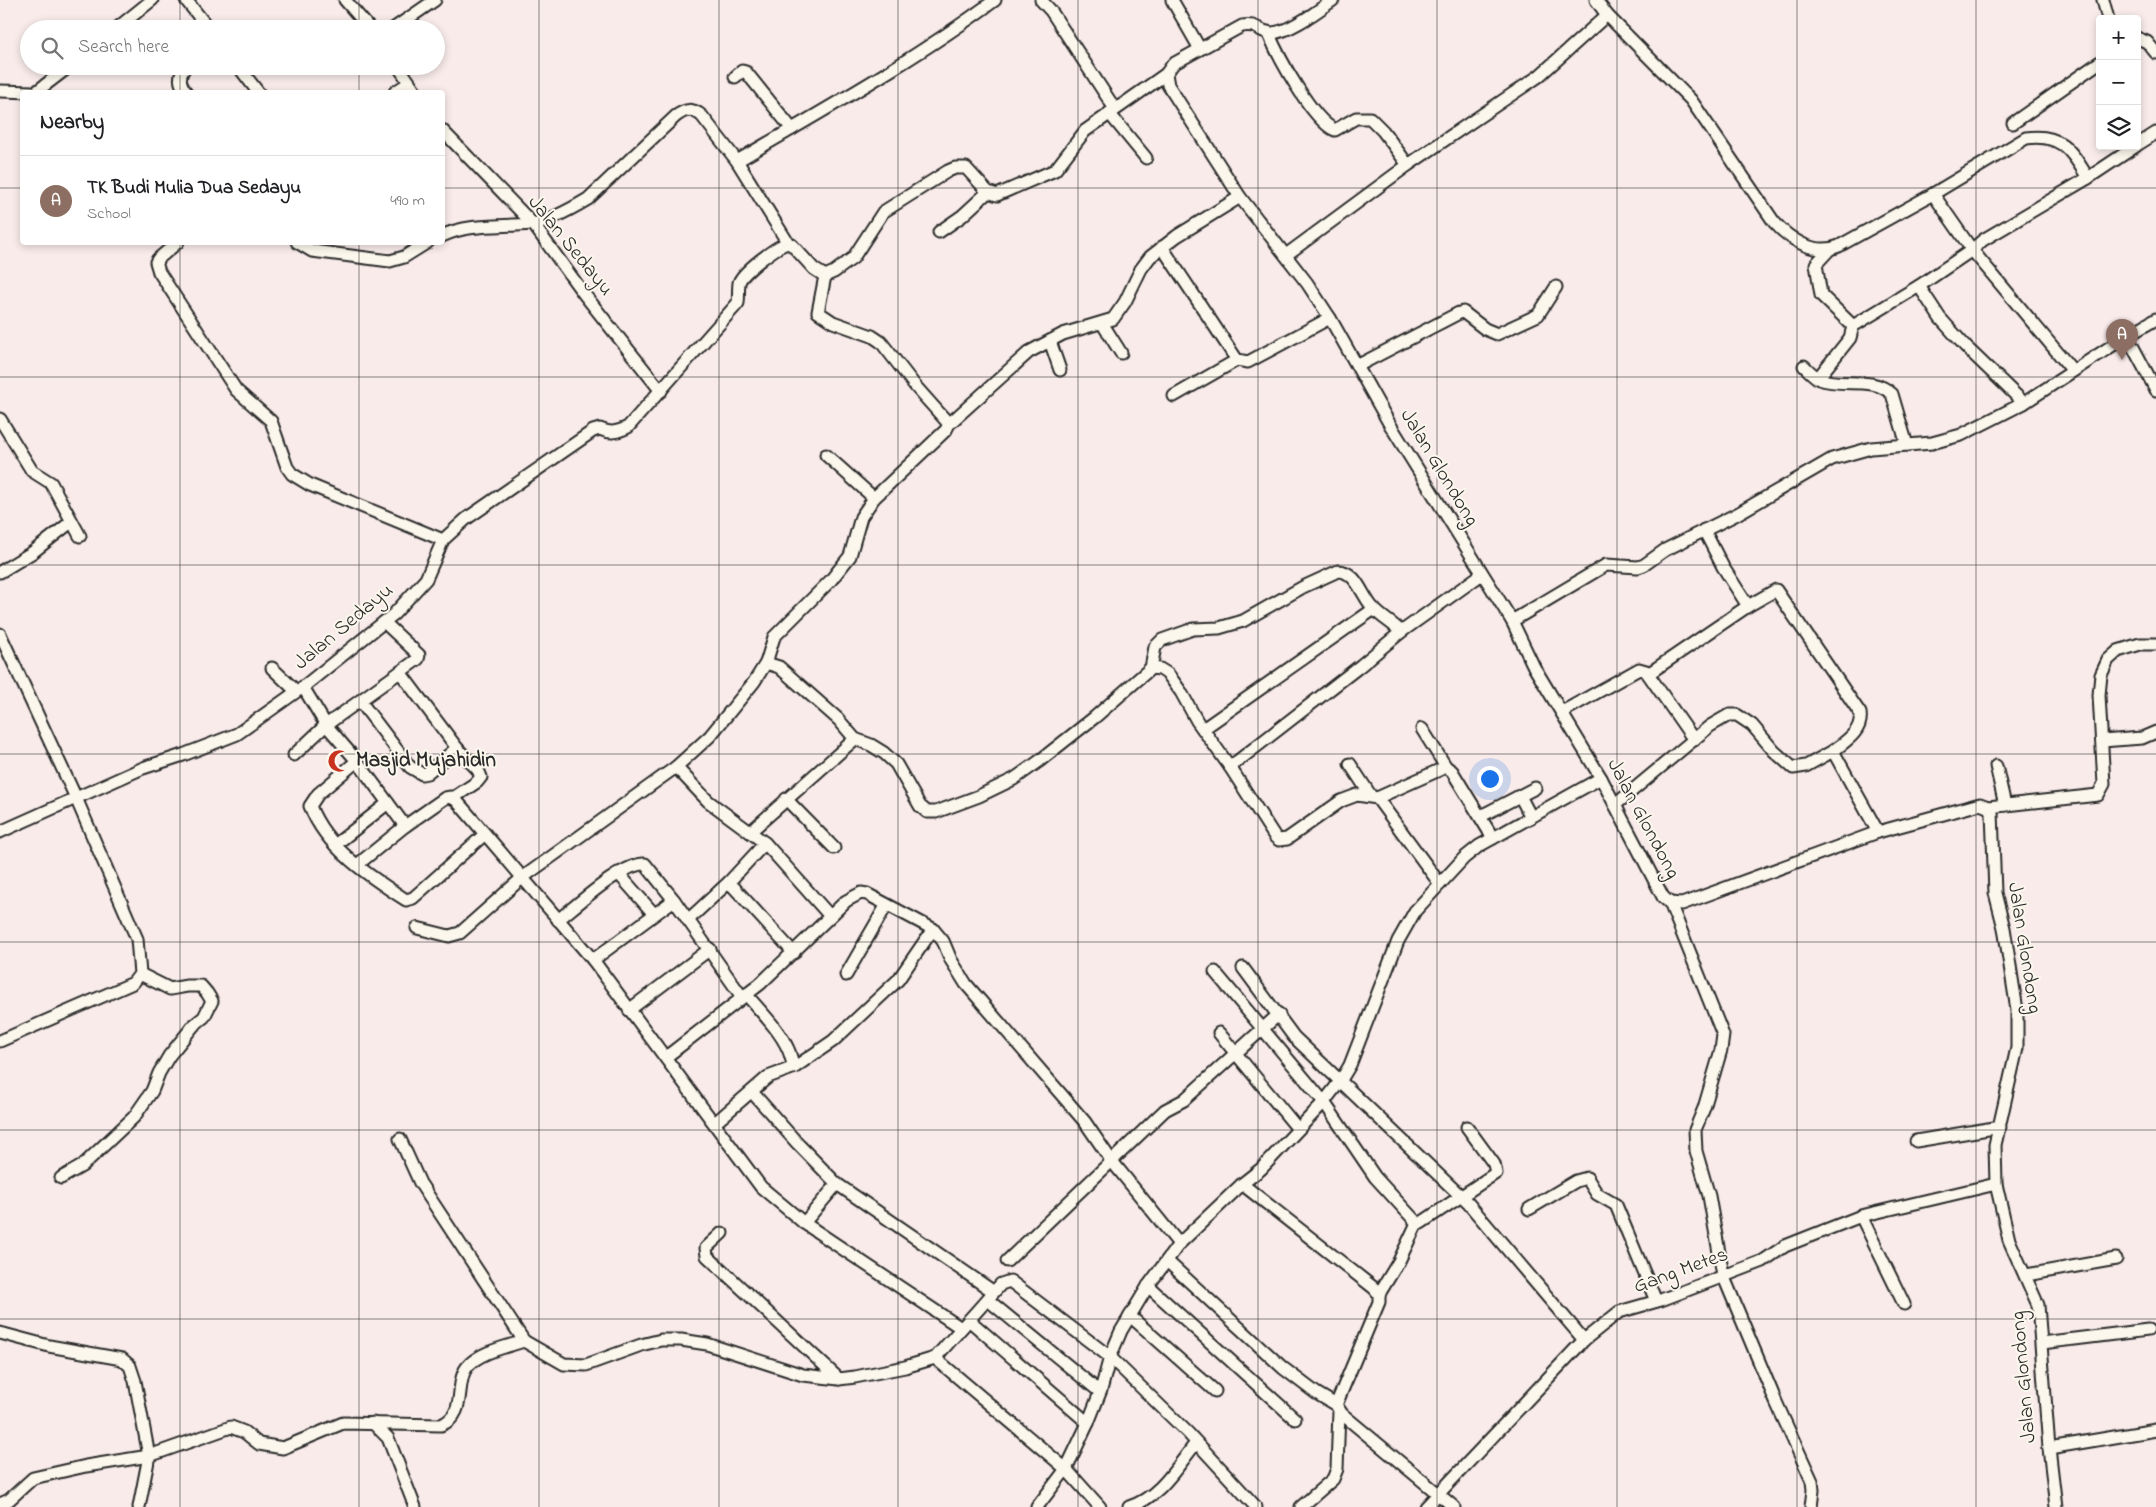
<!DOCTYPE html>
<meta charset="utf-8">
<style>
body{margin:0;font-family:"Indie Flower",sans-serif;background:#f6f6f6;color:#202124}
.controls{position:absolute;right:15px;top:15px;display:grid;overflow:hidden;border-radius:5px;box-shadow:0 2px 8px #0003}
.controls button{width:45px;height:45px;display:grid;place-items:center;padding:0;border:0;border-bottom:1px solid #e0e0e0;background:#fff;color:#202124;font:25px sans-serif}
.you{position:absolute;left:1489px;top:778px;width:18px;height:18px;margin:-12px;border:4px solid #fff;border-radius:50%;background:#1a73e8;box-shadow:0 0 0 8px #1a73e833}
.badge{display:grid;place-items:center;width:32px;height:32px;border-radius:50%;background:#db2777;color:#fff;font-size:16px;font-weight:700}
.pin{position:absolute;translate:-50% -41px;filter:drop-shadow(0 1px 2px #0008)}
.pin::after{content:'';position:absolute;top:26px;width:18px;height:15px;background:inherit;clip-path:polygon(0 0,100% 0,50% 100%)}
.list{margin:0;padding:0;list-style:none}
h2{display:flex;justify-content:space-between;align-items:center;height:65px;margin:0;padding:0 20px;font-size:21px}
h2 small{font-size:16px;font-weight:400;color:#757577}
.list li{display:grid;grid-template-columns:32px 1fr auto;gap:15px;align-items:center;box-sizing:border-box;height:90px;padding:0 20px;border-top:1px solid #e0e0e0}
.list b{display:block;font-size:19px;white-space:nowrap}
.list p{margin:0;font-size:16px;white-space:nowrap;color:#757577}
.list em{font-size:16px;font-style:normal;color:#757577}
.icon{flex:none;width:28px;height:28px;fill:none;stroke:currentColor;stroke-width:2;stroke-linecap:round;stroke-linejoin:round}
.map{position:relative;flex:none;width:2156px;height:1507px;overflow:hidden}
.search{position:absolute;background:#fff;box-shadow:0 2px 8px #0003;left:20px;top:20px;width:425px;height:55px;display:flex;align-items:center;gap:12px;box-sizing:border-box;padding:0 18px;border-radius:28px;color:#757577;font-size:19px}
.panel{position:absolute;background:#fff;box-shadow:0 2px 8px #0003;left:20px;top:90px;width:425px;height:155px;border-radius:5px}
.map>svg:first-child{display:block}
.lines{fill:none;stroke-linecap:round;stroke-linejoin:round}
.minor-casing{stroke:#2b2b2b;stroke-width:15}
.minor{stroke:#fbf7ec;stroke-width:11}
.grid{fill:none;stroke:#2b2b2b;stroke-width:1;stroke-opacity:0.55}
.labels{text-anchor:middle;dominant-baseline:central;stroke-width:4;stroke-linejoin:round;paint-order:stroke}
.street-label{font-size:21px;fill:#2b2b2b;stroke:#fbf7ec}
.poi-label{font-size:21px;font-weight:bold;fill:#2b2b2b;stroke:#fbf7ec;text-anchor:start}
</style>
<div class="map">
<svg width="2156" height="1507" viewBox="0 0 2156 1507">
<rect width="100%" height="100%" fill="#f8ebea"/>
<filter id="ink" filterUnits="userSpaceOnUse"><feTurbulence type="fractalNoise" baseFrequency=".02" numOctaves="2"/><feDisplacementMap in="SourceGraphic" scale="10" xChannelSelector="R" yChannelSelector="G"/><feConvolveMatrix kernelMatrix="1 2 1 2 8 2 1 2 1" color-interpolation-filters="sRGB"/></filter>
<g filter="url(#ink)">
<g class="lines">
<defs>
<g id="minor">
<path d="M186 0 209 29"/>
<path d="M345 0 370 29"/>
<path d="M1041 0 1051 11 1115 109"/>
<path d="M1172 0 1200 49"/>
<path d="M1333 0C1319 10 1289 33 1271 33 1259 32 1257 23 1242 26L1173 64 1166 74 1168 85 1240 197 1307 283 1330 318 1389 423 1512 621 1534 667 1601 778 1663 897 1670 903 1682 904 1878 832 1980 804 1988 807 1992 812 1995 893 2004 928 2017 1010V1048L1995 1145 1996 1184 2009 1240 2038 1305 2049 1448 2056 1507"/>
<path d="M1596 0 1607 15 1691 100 1774 222C1790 240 1815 256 1839 246L1933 194 2026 138C2062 133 2071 151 2088 178"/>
<path d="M2103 0 2108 19"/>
<path d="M116 29 152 0"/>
<path d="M393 29 435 0"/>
<path d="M1268 32C1278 56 1312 120 1335 130L1356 118H1370L1383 131 1408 165"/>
<path d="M2137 38 2147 42 2156 53"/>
<path d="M186 66C178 76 179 83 186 92"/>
<path d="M238 66 258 92"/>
<path d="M398 66 416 92"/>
<path d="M735 77 742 71 746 72 792 129"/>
<path d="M0 91 32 92"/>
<path d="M36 92 70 66"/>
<path d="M395 92 409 83"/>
<path d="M1109 113 1146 158"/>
<path d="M2013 123 2100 62"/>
<path d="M442 130 533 224 584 294 661 391"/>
<path d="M2137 145 2156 133"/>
<path d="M737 161C824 110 913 61 995 0"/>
<path d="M1933 194 1972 250 2073 371"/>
<path d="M939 232 962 216 988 192"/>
<path d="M442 236C469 223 502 227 531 224 549 222 573 208 588 199L676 116C686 109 692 108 702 116L737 161 788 243 792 245 814 269 825 276 834 272 853 258 883 212 948 171 955 168H966L988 192 997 195 1055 170 1085 131 1166 74"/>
<path d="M178 242 158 259 156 262 159 272 236 390 271 421 287 467 292 474 310 485 443 540"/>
<path d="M297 242 312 251 390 261 404 257 428 242"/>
<path d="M1162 247 1237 360 1248 362 1330 318"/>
<path d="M1829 250 1816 264 1821 295 1853 326"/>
<path d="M1286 255 1408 165 1539 76 1607 15"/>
<path d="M825 276 818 312 833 322 872 336 881 342 916 387 949 424"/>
<path d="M1919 286 1940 318 1966 347 2024 403"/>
<path d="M1102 323 1121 353"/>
<path d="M2127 336 2156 390"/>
<path d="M1050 341 1060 370"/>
<path d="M1357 366 1459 313 1463 312 1485 329 1497 334 1538 315 1556 287"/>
<path d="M1804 366C1808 370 1814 376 1819 379 1844 388 1872 375 1892 394L1907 445"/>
<path d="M1818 378 1850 338 1853 326 1919 286 1972 250 1983 240 2088 178 2136 146"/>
<path d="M1174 396 1237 360"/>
<path d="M0 419 32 471 51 483 80 536"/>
<path d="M826 455 874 498"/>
<path d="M1704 530 1723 567 1748 606"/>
<path d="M0 572 33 552 71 522"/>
<path d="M1512 621 1606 565 1638 567 1644 565 1665 550 1737 514 1832 459 1871 448 1932 443 1961 435 2024 403 2127 336 2156 319"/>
<path d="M1401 632 1360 666 1230 767 1275 837 1279 840 1287 839 1341 801 1357 795 1377 798 1446 767 1452 771 1493 838"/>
<path d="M0 634 76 798 137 939 140 974 133 983 0 1041"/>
<path d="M766 663 779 667 838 719 855 739 871 745 884 753 896 764 920 806 927 812H936L979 796 1014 779 1038 762 1095 717 1151 668 1155 647 1162 640 1193 629 1219 628 1243 621 1303 587 1338 571C1357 571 1362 597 1374 609 1382 618 1393 623 1401 632L1482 574"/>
<path d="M272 668 296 691"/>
<path d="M1151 668 1160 669 1168 674 1181 692 1197 721 1230 767"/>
<path d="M1648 674 1748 606 1776 590 1860 713C1863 731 1846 741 1833 751L1878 832"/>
<path d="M303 687 326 725 357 761 405 826"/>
<path d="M360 701 410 767 422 774 427 773 457 748 400 672"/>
<path d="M1562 712 1639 669 1646 671 1694 740"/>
<path d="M1203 729 1374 609"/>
<path d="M1422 729 1446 767"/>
<path d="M2102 741 2142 738 2156 732"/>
<path d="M294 755 326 725 418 659 419 655 384 622"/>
<path d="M357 761 318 794 310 806C326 848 369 876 406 900L413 898 485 834"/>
<path d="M1350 764 1371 796"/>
<path d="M1996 766 2005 805"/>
<path d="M676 767 708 801 750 832"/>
<path d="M1520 796 1531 817"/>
<path d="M453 798 477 782 481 777 478 770 457 748"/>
<path d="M1377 798 1440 884"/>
<path d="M786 799 834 848"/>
<path d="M1615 805 1710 726 1729 715H1737L1752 725 1774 751 1793 768 1806 766 1833 751"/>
<path d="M1988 807 2098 795 2104 784 2099 695 2101 675 2108 660 2118 651 2140 644H2156"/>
<path d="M1481 816 1535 788"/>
<path d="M0 832 143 768 183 755 237 734 303 687 394 614 426 579 443 540 466 519 593 431 600 429C610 434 618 432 628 427L738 303C739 296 738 290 739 283 741 273 778 245 788 243"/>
<path d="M335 845 388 803"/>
<path d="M357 865 405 826 445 798 451 797 456 800 593 960 761 1187 804 1223 961 1328"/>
<path d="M618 873 654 914"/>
<path d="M729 882 794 953"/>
<path d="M1670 903 1723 1035 1721 1050 1704 1108 1695 1130 1696 1151 1709 1196 1723 1275 1776 1402 1812 1481 1813 1490 1811 1507"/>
<path d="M830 916 765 843 750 832 855 739"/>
<path d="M558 920C576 906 624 862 645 864L674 900 742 997"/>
<path d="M688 920 729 882 765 843"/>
<path d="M417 928 449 936 460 933 522 878 676 767 710 736 754 682 766 663 774 637 831 580 850 556 861 517 874 498 946 430 949 424 1029 352 1063 334 1113 319 1125 302 1141 269 1150 257 1177 236 1240 197"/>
<path d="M593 960 674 900"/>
<path d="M1243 968 1294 1037 1468 1203 1584 1340"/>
<path d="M1215 972 1324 1102 1375 1177 1417 1223H1421L1496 1173 1494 1164 1467 1127"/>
<path d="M846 975 886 906"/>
<path d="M746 994C760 1011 779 1029 788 1049 791 1055 791 1061 795 1067"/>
<path d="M629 1010 710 949"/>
<path d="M1219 1033 1298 1129"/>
<path d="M666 1057 760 984 846 901 861 893 867 894 933 929 943 941 951 960 966 984 1085 1122 1111 1160 1179 1244"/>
<path d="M752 1092 798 1144 837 1184 994 1292"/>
<path d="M715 1123 768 1077 795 1067 833 1041 898 980 933 929"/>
<path d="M400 1139 420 1183 524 1341 564 1364 586 1365 641 1345 661 1340H681L707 1344 803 1375 839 1379 855 1377 905 1367 935 1358 1001 1284 1010 1281 1110 1357 1188 1433 1256 1507"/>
<path d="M1916 1141 2000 1127"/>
<path d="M61 1178 82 1166 134 1117 152 1091 159 1073 169 1056 194 1025 204 1017 212 1001 207 993 201 986H187L170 989 140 974"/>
<path d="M1242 1184 1374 1288 1379 1294V1302L1336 1405 1342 1414 1454 1507"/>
<path d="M1529 1209 1576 1181 1587 1178 1597 1194 1616 1205 1656 1301"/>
<path d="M1861 1216 1904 1304"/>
<path d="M804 1223 837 1184"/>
<path d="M722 1233 706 1248 707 1256 839 1379"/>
<path d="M1007 1261 1165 1110 1184 1100 1279 1014"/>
<path d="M1167 1261 1283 1368 1316 1393 1336 1405"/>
<path d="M2026 1275 2116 1259"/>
<path d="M1148 1286 1295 1419"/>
<path d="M1379 1294 1399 1261 1417 1223"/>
<path d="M988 1300 1100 1392"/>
<path d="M1130 1316 1215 1391"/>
<path d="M969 1320 1088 1423"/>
<path d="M0 1333 49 1346 122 1359 130 1366 135 1381 149 1456 139 1507"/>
<path d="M2042 1343 2148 1330"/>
<path d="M935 1358 1066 1469 1088 1423 1101 1390 1110 1357 1121 1331 1148 1286 1179 1244 1242 1184 1261 1169 1324 1102 1341 1080 1350 1065 1398 941 1415 911 1464 858 1479 846 1601 778"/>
<path d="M373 1423 388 1438 415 1507"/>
<path d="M2049 1448 2156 1430"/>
<path d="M0 1504 9 1500 33 1478 86 1466 149 1456 231 1427 244 1432 259 1444 283 1448 343 1423 441 1425C468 1414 454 1384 467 1367 479 1352 506 1347 524 1341"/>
<path d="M1037 1507 1066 1469 1100 1507"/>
<path d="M1129 1507C1160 1497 1176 1468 1196 1443"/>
<path d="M1301 1507 1333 1479 1337 1469 1339 1411"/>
<path d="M1426 1507 1584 1340 1619 1312 1661 1300 1763 1261 1785 1246 1861 1216 1996 1184"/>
</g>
</defs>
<!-- minor casing -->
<use href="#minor" class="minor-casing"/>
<!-- minor -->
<use href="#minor" class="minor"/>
</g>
</g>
<!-- grid -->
<path class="grid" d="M180 0V29M359 0V29M539 0V1507M719 0V1507M898 0V1507M1078 0V1507M1258 0V1507M1437 0V1507M1617 0V1507M1797 0V1507M1976 0V1507M180 66V92M359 66V92M0 188H22M442 188H2156M180 242V1507M359 242V1507M0 377H2156M0 565H2156M0 754H2156M0 942H2156M0 1130H2156M0 1319H2156"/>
<!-- icons -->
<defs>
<symbol id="mosque-bare" viewBox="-9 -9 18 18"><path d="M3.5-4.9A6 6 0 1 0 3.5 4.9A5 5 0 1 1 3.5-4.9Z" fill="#c8321e" stroke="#fbf7ec" stroke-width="2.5" paint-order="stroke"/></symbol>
</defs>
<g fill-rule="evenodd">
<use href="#mosque-bare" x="323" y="745" width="32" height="32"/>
</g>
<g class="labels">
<!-- street labels -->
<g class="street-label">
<text transform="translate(570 246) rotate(51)">Jalan Sedayu</text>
<text transform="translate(1439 468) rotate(59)">Jalan Glondong</text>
<text transform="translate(344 627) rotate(-40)">Jalan Sedayu</text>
<text transform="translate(1643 819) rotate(62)">Jalan Glondong</text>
<text transform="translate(2024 948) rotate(81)">Jalan Glondong</text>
<text transform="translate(1681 1271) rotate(-20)">Gang Metes</text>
<text transform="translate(2024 1377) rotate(-95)">Jalan Glondong</text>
</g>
<!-- poi labels -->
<g class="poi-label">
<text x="356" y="761">Masjid Mujahidin</text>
</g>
</g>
</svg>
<div class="controls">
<button>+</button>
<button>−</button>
<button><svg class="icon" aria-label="layers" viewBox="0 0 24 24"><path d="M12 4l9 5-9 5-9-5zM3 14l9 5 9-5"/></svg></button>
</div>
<div class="you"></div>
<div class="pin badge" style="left:2122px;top:360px;background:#8d6e63">A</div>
<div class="search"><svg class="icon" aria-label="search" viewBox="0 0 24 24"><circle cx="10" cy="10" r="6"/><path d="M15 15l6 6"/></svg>Search here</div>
<section class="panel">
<h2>Nearby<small></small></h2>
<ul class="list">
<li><span class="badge" style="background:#8d6e63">A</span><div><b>TK Budi Mulia Dua Sedayu</b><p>School</p></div><em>490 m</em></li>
</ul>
</section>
</div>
